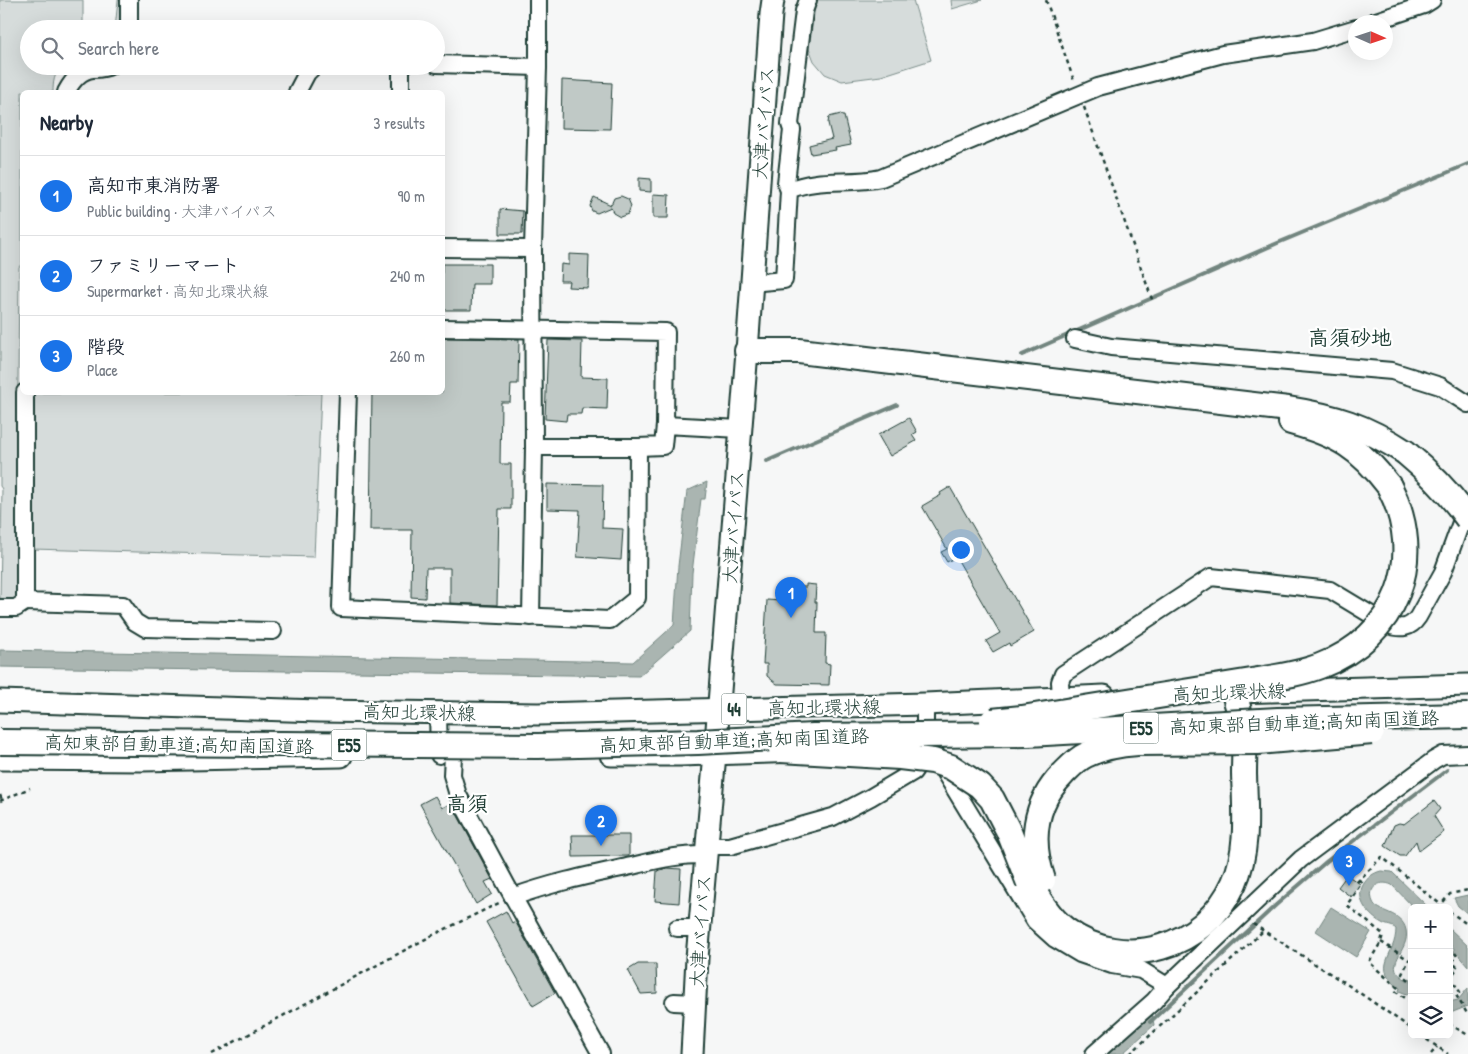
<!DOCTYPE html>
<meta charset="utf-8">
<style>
body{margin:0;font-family:"Patrick Hand","Klee One",sans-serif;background:#f2f2f3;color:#1f2937}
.controls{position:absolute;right:15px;bottom:15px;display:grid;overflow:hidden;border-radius:8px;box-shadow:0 5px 20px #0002}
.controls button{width:45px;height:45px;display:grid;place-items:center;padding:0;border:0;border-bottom:1px solid #e0e1e3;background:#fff;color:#1f2937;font:25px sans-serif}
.compass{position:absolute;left:1348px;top:15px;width:45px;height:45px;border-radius:50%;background:#fff;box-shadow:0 5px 20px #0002;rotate:93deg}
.you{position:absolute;left:960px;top:549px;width:18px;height:18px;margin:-12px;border:4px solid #fff;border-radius:50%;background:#1a73e8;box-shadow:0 0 0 8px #1a73e833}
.badge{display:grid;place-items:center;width:32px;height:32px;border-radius:50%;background:#1a73e8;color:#fff;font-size:16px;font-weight:700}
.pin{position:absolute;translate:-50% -41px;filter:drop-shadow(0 1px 2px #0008)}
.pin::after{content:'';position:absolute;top:26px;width:18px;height:15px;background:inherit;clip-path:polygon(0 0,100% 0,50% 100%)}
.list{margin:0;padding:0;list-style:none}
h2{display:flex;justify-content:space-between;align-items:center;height:65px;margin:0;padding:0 20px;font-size:21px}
h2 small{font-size:16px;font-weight:400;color:#747a83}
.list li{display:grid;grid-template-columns:32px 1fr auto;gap:15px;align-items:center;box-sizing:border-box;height:80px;padding:0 20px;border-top:1px solid #e0e1e3}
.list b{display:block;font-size:19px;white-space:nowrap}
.list p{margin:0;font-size:16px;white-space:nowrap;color:#747a83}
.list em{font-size:16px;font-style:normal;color:#747a83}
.icon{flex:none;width:28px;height:28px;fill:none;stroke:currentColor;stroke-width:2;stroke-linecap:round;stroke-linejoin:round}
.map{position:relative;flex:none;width:1468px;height:1054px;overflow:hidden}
.search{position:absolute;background:#fff;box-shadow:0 5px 20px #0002;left:20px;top:20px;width:425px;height:55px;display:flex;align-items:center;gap:12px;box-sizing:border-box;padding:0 18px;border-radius:28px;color:#747a83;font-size:19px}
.panel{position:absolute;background:#fff;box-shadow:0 5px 20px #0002;left:20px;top:90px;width:425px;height:305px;border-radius:8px}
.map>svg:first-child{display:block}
.green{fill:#d6dcdb;stroke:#7a8c88}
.water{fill:#aab5b1;stroke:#72857f}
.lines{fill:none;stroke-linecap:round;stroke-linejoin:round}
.stream{stroke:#72857f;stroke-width:4}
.building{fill:#c0c9c6;stroke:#1f3d34}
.minor-casing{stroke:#1f3d34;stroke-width:20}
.major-casing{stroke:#1f3d34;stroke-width:25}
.highway-casing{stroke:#1f3d34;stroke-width:28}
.path{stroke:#1f3d34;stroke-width:2.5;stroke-dasharray:4 4;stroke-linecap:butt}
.minor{stroke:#fff;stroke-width:16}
.major{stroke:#fff;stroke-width:21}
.highway{stroke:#fff;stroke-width:24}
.highway-bridge-casing{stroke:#1f3d34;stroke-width:28;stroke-linecap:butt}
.highway-bridge{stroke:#fff;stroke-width:24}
.labels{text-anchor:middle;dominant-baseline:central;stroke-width:4.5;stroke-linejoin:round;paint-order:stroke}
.shield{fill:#fff;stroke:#627771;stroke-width:1}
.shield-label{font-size:18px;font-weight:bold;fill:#1f3d34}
.street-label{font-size:19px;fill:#1f3d34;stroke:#fff}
.quarter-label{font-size:21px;font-weight:bold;fill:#1f3d34;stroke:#fff}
</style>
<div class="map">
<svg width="1468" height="1054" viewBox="0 0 1468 1054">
<rect width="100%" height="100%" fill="#f6f7f7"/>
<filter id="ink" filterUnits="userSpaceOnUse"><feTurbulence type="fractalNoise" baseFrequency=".02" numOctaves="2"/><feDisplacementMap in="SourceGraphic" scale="10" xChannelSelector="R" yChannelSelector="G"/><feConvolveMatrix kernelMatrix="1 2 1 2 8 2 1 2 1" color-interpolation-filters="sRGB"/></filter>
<g filter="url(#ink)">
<!-- green -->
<g class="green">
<path d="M0 0H83V29H29V66H61C54 75 53 82 53 92H22V263L19 267 16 602 0 600 2 489 0 486Z"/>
<path d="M118 0H122V29H115Z"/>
<path d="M816 0H913L931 60 881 76 842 81 825 74 814 61 809 48Z"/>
<path d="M951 0H982L952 9Z"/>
<path d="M286 392V394L321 393 314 557 32 549 31 393Z"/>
</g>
<!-- water -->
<g class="water">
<path d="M707 482 705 499H701L692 573 690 631 639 676 0 667V650L633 662 674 625 678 566 687 491Z"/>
<path d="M1381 871 1392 872 1429 908H1414L1392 885C1379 879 1367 888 1373 902 1377 913 1402 911 1406 930 1411 951 1379 966 1407 980L1409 978 1411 979 1412 996 1399 991 1400 988C1370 967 1396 956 1396 929 1392 925 1387 926 1382 923 1369 916 1355 900 1363 885 1368 877 1373 873 1381 871Z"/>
<path d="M1468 895V914L1458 906 1454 898Z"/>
<path d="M1331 907 1371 932 1356 957 1316 931Z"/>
<path d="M1449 928 1468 946V966L1458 954 1456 956 1454 953V948L1449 944Z"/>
<path d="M1468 988V1006L1453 1012H1449V1002L1458 1000Z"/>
<path d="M1152 1014 1154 1025 1122 1054H1108Z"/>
</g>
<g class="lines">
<!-- stream -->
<g class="stream">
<path d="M1022 355 1280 242 1468 164"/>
<path d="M767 461 897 405"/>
<path d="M1150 1022 1276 905 1327 861 1447 770"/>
</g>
</g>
<!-- building -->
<g class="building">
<path d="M562 80 612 83 610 129 561 128Z"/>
<path d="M841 114 842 116H844L851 145 835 148 836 150 811 154 809 145 832 139 828 123 829 117Z"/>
<path d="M639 178 651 179V192L639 191Z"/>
<path d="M653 194 669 195 668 218H653Z"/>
<path d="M621 196 628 199 631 206 628 214 620 217 613 213 611 207 597 213 592 211 590 206 594 197 611 205 614 198Z"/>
<path d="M500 209 523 211 522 234H500Z"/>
<path d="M569 254 589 255 588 288 568 287 569 281H560L561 264 569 265Z"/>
<path d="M442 264H490V284H472L471 310H442Z"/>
<path d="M442 338 519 339 518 384H511L510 402H501L500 464H511V509H499L497 605 450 603V568H426L425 598 411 597 412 530H370L372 392H442Z"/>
<path d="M548 340 582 341 581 377 608 378 607 409 582 408 581 414H567L566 421 545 419Z"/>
<path d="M909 418 917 432 912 435 916 441 890 456 878 435Z"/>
<path d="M547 484 603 485 602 528 623 529 621 560 577 557 580 510 547 509Z"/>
<path d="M950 487 1034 632 1010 646 1009 643 993 652 986 641 1000 633 956 557 947 562 941 552 947 549 922 506 941 495 940 493Z"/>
<path d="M806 584 816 585 815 602H817L816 633H826L825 663 830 664 829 685 777 684 767 676V664H763L767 600 781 601 782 586 806 587Z"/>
<path d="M435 796 442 808 451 803 492 879 485 882 492 894 476 904 420 804Z"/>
<path d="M1434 801 1440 809 1434 816 1444 832 1419 851 1416 841 1405 856H1400L1385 846 1394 825 1399 823 1404 824Z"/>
<path d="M572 835H629V856L573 857Z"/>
<path d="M667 868 681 869 679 903 655 901 657 871Z"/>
<path d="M1347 875 1360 884 1351 897 1338 887Z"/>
<path d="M506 911 512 923 515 921 555 993 533 1006 486 922Z"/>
<path d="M638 964H656L657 993 641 994 628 970Z"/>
</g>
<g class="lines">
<defs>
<g id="minor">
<path d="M1373 22 1424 5 1432 0"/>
<path d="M129 29V0"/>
<path d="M436 64 538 67"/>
<path d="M66 92C72 81 80 70 93 69 99 69 105 69 110 66"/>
<path d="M297 92 307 73 314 66"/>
<path d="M401 92V66"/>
<path d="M789 190 786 183 792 130 790 124 804 11 808 0"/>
<path d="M442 248 533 249"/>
<path d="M751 283 784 280 789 190C818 177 850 185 881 178L1098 87 1223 54 1313 41 1356 28"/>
<path d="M442 328 666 332 665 425"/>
<path d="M1075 339 1111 347 1392 371 1440 386 1468 404"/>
<path d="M25 392V602L123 605 135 622 145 628 273 631"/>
<path d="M348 392 341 608 610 620 637 598 638 447H534"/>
<path d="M638 447 663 446 665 425 740 429"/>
<path d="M0 608H16L25 602"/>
<path d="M531 617 534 447 533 249 538 67V0"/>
<path d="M925 704V727L939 763 1035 921 1055 939 1080 954 1112 965 1141 970 1167 986"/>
<path d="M1062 710 1060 682 1063 674 1211 577 1330 590 1388 625C1401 629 1410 629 1418 617L1443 572 1467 506"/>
<path d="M438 712 439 755"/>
<path d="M453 756 452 775 458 795 507 886 601 1054"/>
<path d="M707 846H730L833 817 871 797 913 772 926 753"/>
<path d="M513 897C549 884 585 876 622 868 650 862 677 854 706 855"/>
<path d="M677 928H699"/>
<path d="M674 1002 695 1003"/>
<path d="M1094 1054 1154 1001 1167 986 1301 859 1434 760 1443 755 1468 754"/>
</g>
<g id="major">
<path d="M1235 692 1468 685"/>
<path d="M0 701 319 711 538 714 925 704 1104 696"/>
<path d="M611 755H680L798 751"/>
<path d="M0 759 142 760 341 756"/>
<path d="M692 1054 697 958 715 754 747 351 771 14 773 0"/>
</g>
<g id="highway">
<path d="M747 351H799L1288 409C1334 416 1365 426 1405 452"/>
<path d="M1291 422C1338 435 1359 447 1389 486"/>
<path d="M1029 883C1039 900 1050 918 1066 930 1124 973 1205 948 1234 883 1249 850 1245 810 1244 774 1244 761 1245 746 1244 733 1242 719 1237 705 1234 692"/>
</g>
</defs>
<!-- minor casing -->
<use href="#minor" class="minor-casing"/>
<!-- major casing -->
<use href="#major" class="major-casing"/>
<!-- highway casing -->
<use href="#highway" class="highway-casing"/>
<!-- path -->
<g class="path">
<path d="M1046 0 1074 81"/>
<path d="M1084 107 1153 302"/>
<path d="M0 795 2 800"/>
<path d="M0 801 30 788"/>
<path d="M1359 880 1362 882 1347 905 1383 934 1381 942 1369 962 1399 989 1396 992 1412 1002"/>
<path d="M1357 882 1382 857 1445 908"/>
<path d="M1438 908 1450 894 1468 890"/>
<path d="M1449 911 1468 925"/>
<path d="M1253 924 1351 987 1412 1029"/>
<path d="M1381 942 1409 960"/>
<path d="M1449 959 1458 968 1450 977 1460 992 1456 995 1468 1015"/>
<path d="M1452 962 1457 956 1455 953"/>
<path d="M1409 980 1402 974 1409 960 1412 959"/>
<path d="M1449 1024 1468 1035"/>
<path d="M1420 1035 1448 1054"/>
<path d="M212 1054 433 935 501 902"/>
<path d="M1130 1054 1262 932"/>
<path d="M1431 1054 1437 1047"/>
</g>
<!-- minor -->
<use href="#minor" class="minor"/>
<!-- major -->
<use href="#major" class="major"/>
<!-- highway -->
<use href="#highway" class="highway"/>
<defs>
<g id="highway-bridge">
<path d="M1405 452C1429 472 1450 493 1468 519"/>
<path d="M992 721 1022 718 1264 679C1283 676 1302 673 1320 666 1397 637 1427 559 1389 486"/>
<path d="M0 742 538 746 698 742 813 736 1028 734 1278 720 1468 716"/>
<path d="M781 750 900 757 933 761 951 767 980 786 992 799 1009 832 1029 883"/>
<path d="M1043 880C1030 842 1033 804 1063 774 1070 767 1077 759 1086 755 1103 747 1120 744 1138 743L1258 742 1372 732"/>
</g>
</defs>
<!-- highway-bridge casing -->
<use href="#highway-bridge" class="highway-bridge-casing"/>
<!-- highway-bridge -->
<use href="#highway-bridge" class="highway-bridge"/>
</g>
</g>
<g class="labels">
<!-- shield labels -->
<g class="shield">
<rect x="721.5" y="693.5" width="25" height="31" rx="4"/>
<rect x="1123.5" y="712.5" width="35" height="31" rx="4"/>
<rect x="331.5" y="729.5" width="35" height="31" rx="4"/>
</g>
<g class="shield-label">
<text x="734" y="709">44</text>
<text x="1141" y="728">E55</text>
<text x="349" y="745">E55</text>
</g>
<!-- street labels -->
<g class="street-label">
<text transform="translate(763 123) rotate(-86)">大津バイパス</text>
<text transform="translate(733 527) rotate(-86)">大津バイパス</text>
<text transform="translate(1229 692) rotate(-2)">高知北環状線</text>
<text transform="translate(824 707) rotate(-1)">高知北環状線</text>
<text transform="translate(419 712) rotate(1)">高知北環状線</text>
<text transform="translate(1304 722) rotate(-2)">高知東部自動車道;高知南国道路</text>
<text transform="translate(734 740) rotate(-2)">高知東部自動車道;高知南国道路</text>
<text transform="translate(179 744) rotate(1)">高知東部自動車道;高知南国道路</text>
<text transform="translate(700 931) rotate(-86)">大津バイパス</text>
</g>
<!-- quarter labels -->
<g class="quarter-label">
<text x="1350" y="337">高須砂地</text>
<text x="467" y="803">高須</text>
</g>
</g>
</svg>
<div class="controls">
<button>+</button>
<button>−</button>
<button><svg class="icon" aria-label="layers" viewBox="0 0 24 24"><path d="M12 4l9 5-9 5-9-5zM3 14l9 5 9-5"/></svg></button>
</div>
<svg class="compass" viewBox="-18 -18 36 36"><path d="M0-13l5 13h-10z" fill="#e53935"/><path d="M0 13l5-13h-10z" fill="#747a83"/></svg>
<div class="you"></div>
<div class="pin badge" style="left:791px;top:618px">1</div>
<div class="pin badge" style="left:601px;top:846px">2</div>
<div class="pin badge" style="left:1349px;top:886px">3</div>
<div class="search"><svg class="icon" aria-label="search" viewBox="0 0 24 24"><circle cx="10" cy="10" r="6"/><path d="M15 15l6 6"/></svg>Search here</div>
<section class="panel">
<h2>Nearby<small>3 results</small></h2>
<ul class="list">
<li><span class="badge">1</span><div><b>高知市東消防署</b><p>Public building · 大津バイパス</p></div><em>90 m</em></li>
<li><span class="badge">2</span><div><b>ファミリーマート</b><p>Supermarket · 高知北環状線</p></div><em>240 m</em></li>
<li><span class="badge">3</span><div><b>階段</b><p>Place</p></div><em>260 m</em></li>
</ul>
</section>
</div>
